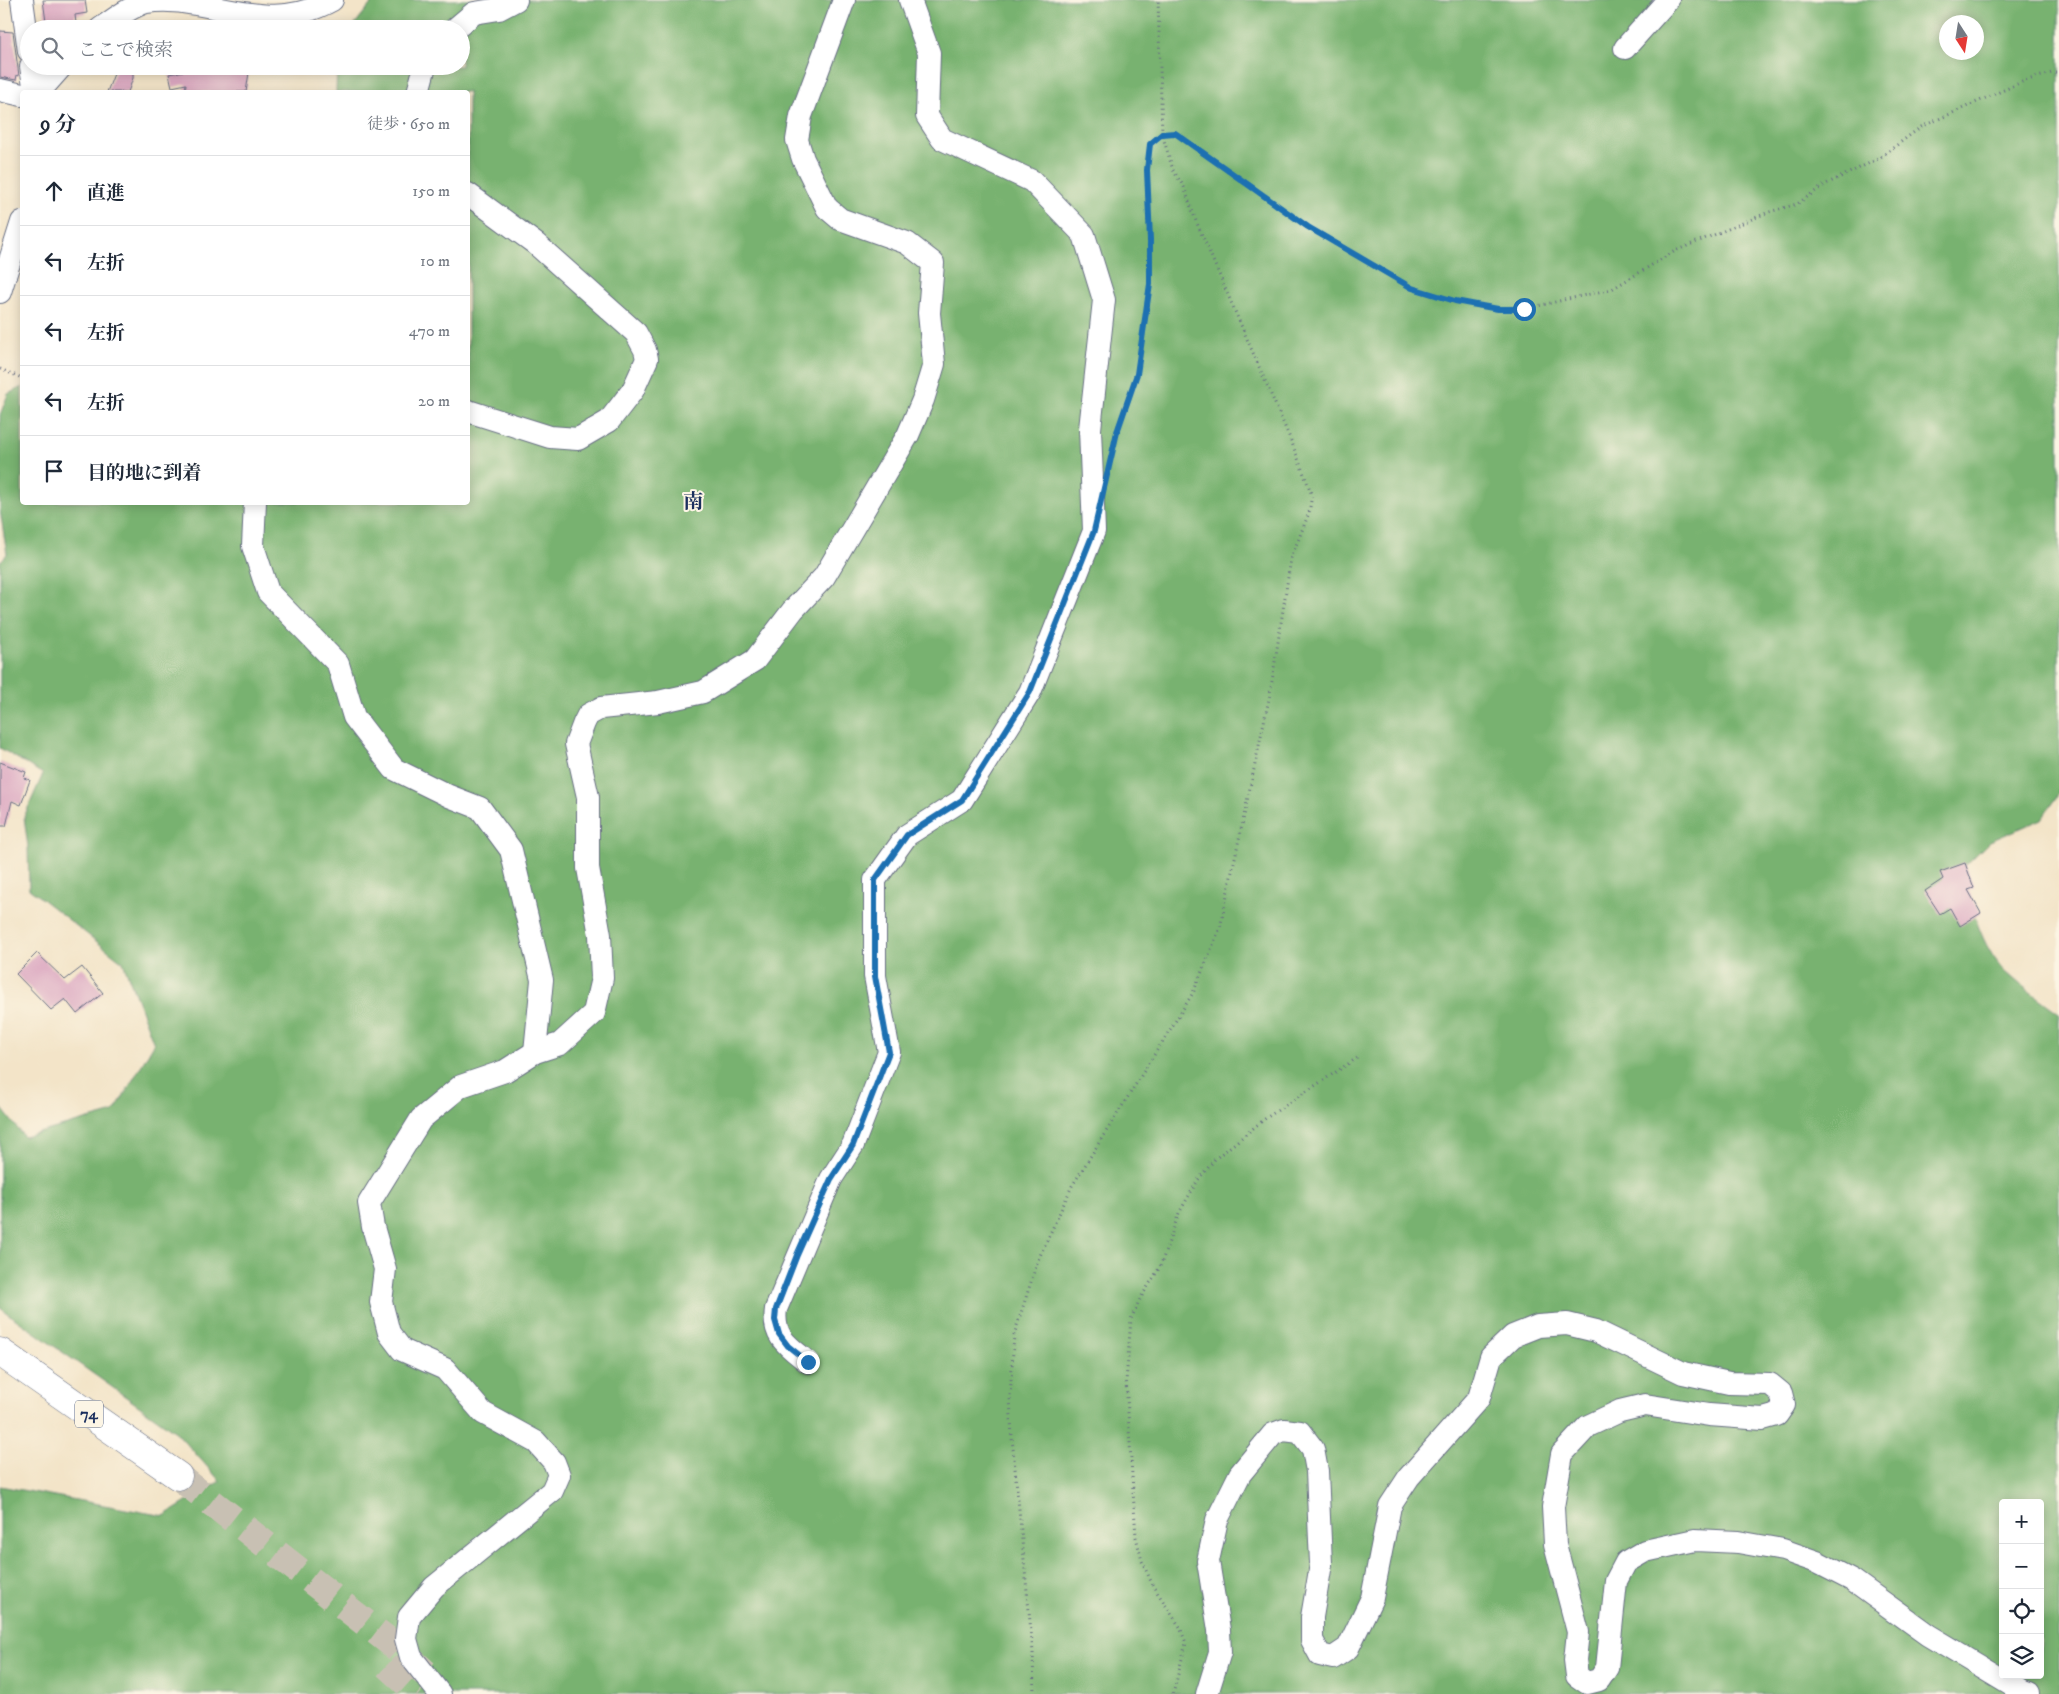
<!DOCTYPE html>
<html lang="ja">
<meta charset="utf-8">
<style>
body{margin:0;font-family:"IM FELL DW Pica","Noto Serif JP",serif;background:#f6f6f7;color:#1f2937}
.controls{position:absolute;right:15px;bottom:15px;display:grid;overflow:hidden;border-radius:5px;box-shadow:0 2px 12px #0003}
.controls button{width:45px;height:45px;display:grid;place-items:center;padding:0;border:0;border-bottom:1px solid #e0e1e3;background:#fff;color:#1f2937;font:25px sans-serif}
.compass{position:absolute;left:1939px;top:15px;width:45px;height:45px;border-radius:50%;background:#fff;box-shadow:0 2px 12px #0003;rotate:168deg}
.stop{position:absolute;width:15px;height:15px;margin:-11px;border:4px solid #1f6fb2;border-radius:50%;background:#fff}
.stop.end{background:#1f6fb2;border-color:#fff;box-shadow:0 1px 5px #0008}
.list{margin:0;padding:0;list-style:none}
h2{display:flex;justify-content:space-between;align-items:center;height:65px;margin:0;padding:0 20px;font-size:21px}
h2 small{font-size:16px;font-weight:400;color:#747a83}
.list li{display:grid;grid-template-columns:32px 1fr auto;gap:15px;align-items:center;box-sizing:border-box;height:70px;padding:0 20px;border-top:1px solid #e0e1e3}
.list b{display:block;font-size:19px;white-space:nowrap}
.list em{font-size:16px;font-style:normal;color:#747a83}
.icon{flex:none;width:28px;height:28px;fill:none;stroke:currentColor;stroke-width:2;stroke-linecap:round;stroke-linejoin:round}
.map{position:relative;flex:none;width:2059px;height:1694px;overflow:hidden}
.search{position:absolute;background:#fff;box-shadow:0 2px 12px #0003;left:20px;top:20px;width:450px;height:55px;display:flex;align-items:center;gap:12px;box-sizing:border-box;padding:0 18px;border-radius:28px;color:#747a83;font-size:19px}
.panel{position:absolute;background:#fff;box-shadow:0 2px 12px #0003;left:20px;top:90px;width:450px;height:415px;border-radius:5px}
.map>svg:first-child{display:block}
.forest{fill:#78b270;stroke:#4a7067;fill-rule:evenodd}
.building{fill:#dca8c1}
.lines{fill:none;stroke-linecap:round;stroke-linejoin:round}
.highway-tunnel{stroke:#c8c0b3;stroke-width:28;stroke-dasharray:28 14;stroke-linecap:butt}
.minor-casing{stroke:#676e83;stroke-width:24}
.highway-casing{stroke:#676e83;stroke-width:29}
.path{stroke:#676e83;stroke-width:3;stroke-dasharray:1 4;stroke-linecap:butt}
.minor{stroke:#fff;stroke-width:22}
.highway{stroke:#fff;stroke-width:28}
.route{stroke:#1f6fb2;stroke-width:6}
.labels{text-anchor:middle;dominant-baseline:central;stroke-width:4;stroke-linejoin:round;paint-order:stroke}
.shield{fill:#fcf5e5;stroke:#5e6a86;stroke-width:1}
.shield-label{font-size:16px;font-weight:bold;fill:#1b2f5e}
.quarter-label{font-size:20px;font-weight:bold;fill:#1b2f5e;stroke:#fcf5e5}
</style>
<div class="map">
<svg width="2059" height="1694" viewBox="0 0 2059 1694">
<rect width="100%" height="100%" fill="#fcf5e5"/>
<filter id="ink" filterUnits="userSpaceOnUse"><feTurbulence type="fractalNoise" baseFrequency=".02" numOctaves="2"/><feDisplacementMap in="SourceGraphic" scale="10" xChannelSelector="R" yChannelSelector="G"/><feConvolveMatrix kernelMatrix="1 2 1 2 8 2 1 2 1" color-interpolation-filters="sRGB"/></filter>
<filter id="wash" filterUnits="userSpaceOnUse"><feTurbulence type="fractalNoise" baseFrequency=".0096" numOctaves="4" result="noise"/><feDisplacementMap in="SourceGraphic" scale="20" xChannelSelector="R" yChannelSelector="G"/><feGaussianBlur stdDeviation="1.12" result="paint"/><feColorMatrix in="noise" values="0 0 0 0 0 0 0 0 0 0 0 0 0 0 0 0 0 1.4 0 .05"/><feComposite in="paint" operator="in"/></filter>
<g filter="url(#wash)">
<rect width="100%" height="100%" fill="#f3e4c8"/>
<!-- forest -->
<path class="forest" d="M374 0H2059V793L2042 819 1990 841 1963 868C1969 901 1981 949 2007 973 2023 988 2042 1000 2059 1013V1694H0V1486L164 1516 220 1481 177 1433 0 1308V1106L24 1137 114 1112 154 1044 123 962 29 889 28 847 24 817 43 774 0 748V562L7 554 0 510V415L8 394 22 387V502H468V92H336L337 66H461V29H351ZM1946 22H1976V52H1946ZM2003 1503H2040V1675H2003Z"/>
<g id="blocks">
<!-- building -->
<g class="building">
<path d="M43 0H85L87 13 75 15 76 23 71 29H47Z"/>
<path d="M0 31 13 32 19 76 17 75 16 80 0 77Z"/>
<path d="M117 66H133V78L128 92H107Z"/>
<path d="M183 66H250L246 92H185L186 84 172 87 169 74 184 71Z"/>
<path d="M0 762 26 772 24 778 30 780 21 805 12 801 6 826H0Z"/>
<path d="M1965 863 1974 888 1968 890 1981 913 1960 926 1950 908 1940 914 1925 891 1943 879 1940 872Z"/>
<path d="M37 953 65 980 82 967 103 993 77 1014 65 999 51 1010 16 974Z"/>
</g>
</g>
</g>
<g filter="url(#ink)">
<use href="#blocks" fill-opacity="0" stroke="#676e83" stroke-width="1"/>
<g class="lines">
<!-- highway-tunnel -->
<g class="highway-tunnel">
<path d="M178 1476 395 1646 425 1673"/>
<path d="M387 1665 419 1694"/>
</g>
<defs>
<g id="minor">
<path d="M22 0 29 51"/>
<path d="M100 29C114 19 130 7 146 2 161 0 180 1 195 4 247 13 283 27 332 0"/>
<path d="M455 29 474 13 499 9 516 0"/>
<path d="M1625 48 1668 0"/>
<path d="M31 66 35 92"/>
<path d="M0 90 22 95"/>
<path d="M39 92 62 66"/>
<path d="M418 92 425 66"/>
<path d="M468 194 536 244 636 333 645 350 647 359 633 390 609 421 578 439 550 437 468 411"/>
<path d="M0 292 22 222"/>
<path d="M255 502 253 546 268 592 338 664 354 717 394 769 449 796 480 808 511 850 542 980 535 1052"/>
<path d="M808 1362C788 1346 772 1337 776 1309L831 1179 853 1145 889 1052 875 976V880L907 835 962 800 1030 692 1094 531 1090 429 1104 300 1084 235 1032 181 942 139 927 116 929 53 910 0"/>
<path d="M440 1694 411 1657 406 1639 409 1617 434 1587 552 1491 559 1475 554 1462 536 1442 483 1413 445 1369 402 1350 389 1333 381 1302 385 1269 373 1227 369 1203 421 1119 461 1086 505 1071 535 1052 560 1044 594 1013 602 978 600 935 588 868V797L576 744 584 723 588 715 601 708 658 702 703 692 755 660 793 610 824 577 908 435 923 400 934 364 929 313 933 263 907 243 840 219 827 208 803 159 797 140 801 116 844 0"/>
<path d="M1207 1694 1220 1652 1219 1630 1208 1561 1217 1520 1240 1474 1273 1434 1284 1430 1300 1432 1313 1449 1317 1471 1321 1564 1312 1617V1640L1320 1655 1333 1658 1348 1648 1372 1598 1390 1506 1409 1477 1479 1398 1491 1357 1513 1336 1538 1326 1567 1324 1596 1331 1683 1373 1729 1383 1770 1384 1781 1393 1784 1405 1777 1415 1763 1419 1709 1415 1645 1405 1620 1411 1588 1426 1562 1454 1553 1507 1555 1544 1578 1632 1575 1660 1577 1676 1587 1683 1599 1680 1607 1668 1616 1581 1626 1562 1645 1551 1695 1540 1738 1542 1783 1550 1817 1562 1852 1580 1928 1635 2023 1692 2029 1694"/>
</g>
<path id="highway" d="M0 1352 178 1476"/>
</defs>
<!-- minor casing -->
<use href="#minor" class="minor-casing"/>
<!-- highway casing -->
<use href="#highway" class="highway-casing"/>
<!-- path -->
<g class="path">
<path d="M0 369 22 378"/>
<path d="M1112 451 1117 432 1137 373 1150 284 1147 170 1150 144 1162 134 1175 133 1308 227 1412 288 1455 301 1498 309H1524L1612 289 1675 251 1769 212 1797 204 1826 184 1878 159 1921 127 2024 81 2052 73H2059"/>
<path d="M1034 1694 1033 1652 1012 1438 1010 1397 1014 1335 1038 1260 1072 1186 1193 993 1220 928 1270 694 1291 558 1309 513 1312 495 1292 443 1196 221 1184 187 1173 170 1162 134 1158 0"/>
<path d="M1173 1694 1186 1643 1180 1627 1153 1586 1142 1561 1136 1537 1126 1382 1131 1319 1140 1299 1160 1267 1179 1213 1198 1180 1215 1159 1266 1118 1357 1058"/>
</g>
<!-- minor -->
<use href="#minor" class="minor"/>
<!-- highway -->
<use href="#highway" class="highway"/>
</g>
</g>
<g class="lines" filter="url(#ink)">
<!-- route -->
<path class="route" d="M808 1362 788 1346 779 1334 775 1320 776 1309 797 1255 831 1179 853 1145 889 1052 875 976V880L907 835 962 800 1030 692 1094 531 1117 432 1137 374 1150 284V240L1147 170 1150 144 1162 134 1175 133 1308 227 1412 288 1455 301 1498 309H1524"/>
</g>
<g class="labels">
<!-- shield labels -->
<rect class="shield" x="75" y="1400.5" width="28" height="27" rx="4"/>
<g class="shield-label">
<text x="89" y="1414">74</text>
</g>
<!-- quarter labels -->
<g class="quarter-label">
<text x="693" y="502">南</text>
</g>
</g>
</svg>
<div class="controls">
<button>+</button>
<button>−</button>
<button><svg class="icon" aria-label="locate" viewBox="0 0 24 24"><circle cx="12" cy="12" r="6"/><path d="M12 2v4M12 18v4M2 12h4M18 12h4"/></svg></button>
<button><svg class="icon" aria-label="layers" viewBox="0 0 24 24"><path d="M12 4l9 5-9 5-9-5zM3 14l9 5 9-5"/></svg></button>
</div>
<svg class="compass" viewBox="-18 -18 36 36"><path d="M0-13l5 13h-10z" fill="#e53935"/><path d="M0 13l5-13h-10z" fill="#747a83"/></svg>
<div class="stop" style="left:1524px;top:309px"></div>
<div class="stop end" style="left:808px;top:1362px"></div>
<div class="search"><svg class="icon" aria-label="search" viewBox="0 0 24 24"><circle cx="10" cy="10" r="6"/><path d="M15 15l6 6"/></svg>ここで検索</div>
<section class="panel">
<h2>9 分<small>徒歩 · 650 m</small></h2>
<ul class="list">
<li><svg class="icon" aria-label="ahead" viewBox="0 0 24 24"><path d="M12 20V5M6 11l6-6 6 6"/></svg><div><b>直進</b></div><em>150 m</em></li>
<li><svg class="icon" aria-label="left" viewBox="0 0 24 24"><path d="M17 20v-9H6M10 6l-5 5 5 5"/></svg><div><b>左折</b></div><em>10 m</em></li>
<li><svg class="icon" aria-label="left" viewBox="0 0 24 24"><path d="M17 20v-9H6M10 6l-5 5 5 5"/></svg><div><b>左折</b></div><em>470 m</em></li>
<li><svg class="icon" aria-label="left" viewBox="0 0 24 24"><path d="M17 20v-9H6M10 6l-5 5 5 5"/></svg><div><b>左折</b></div><em>20 m</em></li>
<li><svg class="icon" aria-label="arrive" viewBox="0 0 24 24"><path d="M6 21V4h12l-3 4 3 4H6"/></svg><div><b>目的地に到着</b></div></li>
</ul>
</section>
</div>
